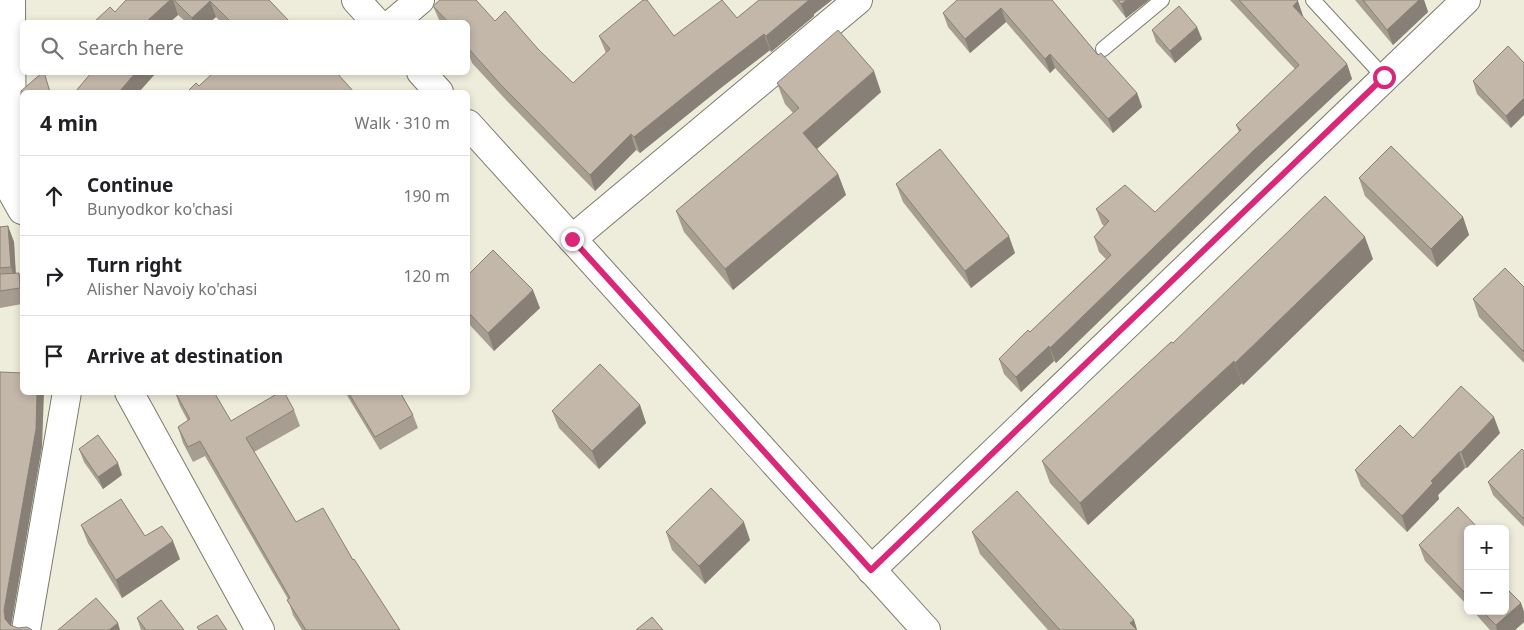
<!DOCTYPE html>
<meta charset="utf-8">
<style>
body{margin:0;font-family:"Noto Sans",sans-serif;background:#f2f2f2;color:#202124}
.controls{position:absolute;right:15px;bottom:15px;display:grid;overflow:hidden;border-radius:8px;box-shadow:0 2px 8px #0003}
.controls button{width:45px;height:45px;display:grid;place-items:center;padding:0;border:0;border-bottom:1px solid #e0e0e0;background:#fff;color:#202124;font:25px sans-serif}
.stop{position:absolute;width:15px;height:15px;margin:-11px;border:4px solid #db2777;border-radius:50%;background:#fff}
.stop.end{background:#db2777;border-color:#fff;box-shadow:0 1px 5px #0008}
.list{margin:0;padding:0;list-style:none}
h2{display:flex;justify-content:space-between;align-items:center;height:65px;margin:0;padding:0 20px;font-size:21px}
h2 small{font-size:16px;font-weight:400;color:#757577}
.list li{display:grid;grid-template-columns:32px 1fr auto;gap:15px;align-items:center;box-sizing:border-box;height:80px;padding:0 20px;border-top:1px solid #e0e0e0}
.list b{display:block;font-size:19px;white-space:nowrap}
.list p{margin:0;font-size:16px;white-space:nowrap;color:#757577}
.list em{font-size:16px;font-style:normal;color:#757577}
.icon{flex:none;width:28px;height:28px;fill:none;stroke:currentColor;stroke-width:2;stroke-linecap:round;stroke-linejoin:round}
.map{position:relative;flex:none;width:1524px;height:630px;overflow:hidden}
.search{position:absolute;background:#fff;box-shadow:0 2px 8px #0003;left:20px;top:20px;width:450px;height:55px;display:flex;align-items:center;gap:12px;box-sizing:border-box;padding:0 18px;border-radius:8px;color:#757577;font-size:19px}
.panel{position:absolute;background:#fff;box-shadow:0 2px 8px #0003;left:20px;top:90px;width:450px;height:305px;border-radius:8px}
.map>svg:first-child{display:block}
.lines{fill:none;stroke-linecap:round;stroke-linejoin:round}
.lane-casing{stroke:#7c7a6a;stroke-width:16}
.street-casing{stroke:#7c7a6a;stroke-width:30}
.secondary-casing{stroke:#7c7a6a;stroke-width:30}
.lane{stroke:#fff;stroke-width:14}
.street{stroke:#fff;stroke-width:28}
.secondary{stroke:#fff;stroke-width:28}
.wall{fill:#a79d91}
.shaded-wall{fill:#888076}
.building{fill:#c2b7a9;stroke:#888076}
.route{stroke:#db2777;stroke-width:6}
</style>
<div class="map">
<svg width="1524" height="630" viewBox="0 0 1524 630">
<rect width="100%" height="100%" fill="#eeecda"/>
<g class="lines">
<defs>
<g id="lane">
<path d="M1313 0 1384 77"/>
<path d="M1103 49 1162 0"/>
</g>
<g id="street">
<path d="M11 0 12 192 22 210"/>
<path d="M394 22 420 0"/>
<path d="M572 239 858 0"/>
<path d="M129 392 260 630"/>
<path d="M871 570 1466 0"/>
<path d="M26 630 67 392"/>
</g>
<g id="secondary">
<path d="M356 0 376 22"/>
<path d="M421 72 439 92"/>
<path d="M468 124 926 630"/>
</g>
</defs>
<!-- lane casing -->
<use href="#lane" class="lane-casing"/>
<!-- street casing -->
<use href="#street" class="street-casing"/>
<!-- secondary casing -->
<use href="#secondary" class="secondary-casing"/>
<!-- lane -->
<use href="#lane" class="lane"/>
<!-- street -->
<use href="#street" class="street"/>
<!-- secondary -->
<use href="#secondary" class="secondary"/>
</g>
<!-- wall -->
<g class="wall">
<path d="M126 0H269L290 22H221L216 17 210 22H186L178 15 170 22H94L115 12Z"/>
<path d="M759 0H832L814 14V16L771 52 770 50 722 87 640 153 636 150 595 191 507 101 472 63 469 55 468 53V22H440L433 6 495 21 538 49 573 83 606 53 599 36H674L737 18Z"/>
<path d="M1052 0 1098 55 1137 93 1142 107 1113 133 1055 68 1050 73 1006 22 970 53 948 27 943 13Z"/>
<path d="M1112 0H1149L1126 18Z"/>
<path d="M1230 0H1297L1303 16V17L1347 64 1352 79 1259 166 1056 363 1054 361 1021 392 1004 374 999 359 1030 332 1106 259 1099 252 1094 237 1104 226 1102 224 1096 209 1155 212 1239 132 1236 125 1295 69Z"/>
<path d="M1355 0H1424L1428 12 1393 45Z"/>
<path d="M1152 30 1202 39 1175 63 1156 42Z"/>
<path d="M1508 46 1511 128 1477 94 1473 81Z"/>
<path d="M777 83 881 92 817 149 838 174 846 195 733 290 684 232 676 211 793 113 785 104Z"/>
<path d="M1359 178 1463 217 1469 235 1437 267 1365 196Z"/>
<path d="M896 184 1015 253 971 288 903 202Z"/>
<path d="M8 226 14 242 16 273 22 283V304L0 308V227Z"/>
<path d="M1373 259 1243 385 1242 383 1088 525 1050 483 1042 461 1173 343Z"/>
<path d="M468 275 540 308 494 351 468 323Z"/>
<path d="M1524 287V363L1479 317 1473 299Z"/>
<path d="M175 392 231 421 294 410 300 426 254 452 296 522 353 560 400 630H302L293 615 288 599 205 456 193 462 183 443 178 427 188 421 180 406Z"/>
<path d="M345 392H400L413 415 418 428 380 450Z"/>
<path d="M640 405 646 423 599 469 559 428 552 411Z"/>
<path d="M1500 433 1467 468H1465L1438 495 1439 499 1407 532 1361 486 1355 470 1413 438Z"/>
<path d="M79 449 122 475 103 489 84 462Z"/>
<path d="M1524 451V527L1493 495 1488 482Z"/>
<path d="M81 525 180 559 122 598 88 543Z"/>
<path d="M1468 529V606L1425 561 1419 545Z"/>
<path d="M666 532 750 540 705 584 672 550Z"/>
<path d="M972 532 1134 620 1137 630H1048L980 554Z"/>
<path d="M1521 603 1524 612V622L1515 630H1490L1473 611H1505Z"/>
<path d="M137 618 184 630H141Z"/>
</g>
<!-- shaded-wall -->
<g class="shaded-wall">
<path d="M170 0H173L178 15 170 22H146Z"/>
<path d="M808 0H832L814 14V16L771 52 766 36Z"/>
<path d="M1127 0H1149L1126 18 1121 4Z"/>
<path d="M1419 0H1424L1428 12 1393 45 1387 30Z"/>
<path d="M210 1 216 17 210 22H193L192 18Z"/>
<path d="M1298 1 1303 16 1298 21 1293 6Z"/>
<path d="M1001 8 1006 22 970 53 965 39Z"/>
<path d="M1197 27 1202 39 1175 63 1170 51Z"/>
<path d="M764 34 770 50 722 87 640 153 634 137 716 71Z"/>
<path d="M1050 54 1055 68 1050 73 1045 59Z"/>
<path d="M1347 64 1352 79 1259 166 1056 363 1050 348 1253 151Z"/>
<path d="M874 71 881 92 811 154 803 133Z"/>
<path d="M136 72H157L139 92H119Z"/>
<path d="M1137 93 1142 107 1113 133 1108 119Z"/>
<path d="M1524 98V115L1511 128 1506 116Z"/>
<path d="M631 134 636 150 595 191 590 175Z"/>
<path d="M838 174 846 195 733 290 725 269Z"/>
<path d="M1463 217 1469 235 1437 267 1431 249Z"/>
<path d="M8 226 14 242 16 283 11 267Z"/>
<path d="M1009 236 1015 253 971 288 965 271Z"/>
<path d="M1365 237 1373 259 1243 385 1235 363Z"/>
<path d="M19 273 22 283V294L20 288Z"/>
<path d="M533 290 540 308 494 351 488 333Z"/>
<path d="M1049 346 1054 361 1021 392 1016 377Z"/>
<path d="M1234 361 1242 383 1088 525 1080 503Z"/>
<path d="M37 392H44L42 447 11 627 5 619 4 610Z"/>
<path d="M640 405 646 423 599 469 592 451Z"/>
<path d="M1494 417 1500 433 1467 468 1461 452Z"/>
<path d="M1459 452 1465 468 1438 495 1439 499 1407 532 1402 516 1431 481Z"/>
<path d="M118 463 122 475 103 489 98 477Z"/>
<path d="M744 522 750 540 705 584 699 566Z"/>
<path d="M173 541 180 559 122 598 116 580Z"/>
<path d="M1521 603 1524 612V622L1515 630H1497L1496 625Z"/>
<path d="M1134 620 1137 630 1130 623Z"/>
<path d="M118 623 120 630H109Z"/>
</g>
<!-- building -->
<g class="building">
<path d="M126 0H170L146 22H94L110 7 115 12Z"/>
<path d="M174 0H269L290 22H231L210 1 192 18Z"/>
<path d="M440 0H476L495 21 505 11 538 49 573 83 610 49 599 36 643 0H647L674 36 722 0 737 18 759 0H809L766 36 764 34 716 71 634 137 631 134 590 175 501 85 468 48V22H448L433 6Z"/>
<path d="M957 0H1052L1098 55 1101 53 1137 93 1108 119 1050 54 1045 59 1001 8 965 39 943 13Z"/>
<path d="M1118 0H1127L1121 4Z"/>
<path d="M1239 0H1297L1298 1 1293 6 1347 64 1253 151 1050 348 1049 346 1016 377 999 359 1028 330 1030 332 1111 255 1094 237 1109 221 1096 209 1125 185 1155 212 1241 130 1236 125 1299 65Z"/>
<path d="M1363 0H1419L1387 30Z"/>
<path d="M1179 6 1197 27 1170 51 1152 30Z"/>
<path d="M838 30 874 71 803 133 838 174 725 269 676 211 799 108 777 83Z"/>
<path d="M1508 46 1524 63V98L1506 116 1473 81Z"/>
<path d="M43 72H44L50 92H22V107L21 104V91Z"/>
<path d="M92 72H136L119 92H75Z"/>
<path d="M214 72H336L354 92H187L196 83 199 86Z"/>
<path d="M1391 146 1463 217 1431 249 1359 178Z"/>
<path d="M940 149 1009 236 965 271 896 184Z"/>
<path d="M1325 196 1365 237 1235 363 1234 361 1080 503 1042 461 1171 342 1173 343Z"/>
<path d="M8 226 11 267 0 268V227Z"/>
<path d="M493 250 533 290 488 333 468 312V275Z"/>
<path d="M1505 268 1524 287V352L1473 299Z"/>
<path d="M19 273 20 288 0 291V274Z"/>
<path d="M600 364 640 405 592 451 552 411Z"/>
<path d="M0 372 22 373V392H37L36 429 4 610 5 619 10 625 18 628 27 627 32 630H0Z"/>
<path d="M1461 386 1494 417 1461 452H1459L1431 481 1433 483 1402 516 1355 470 1400 425 1413 438Z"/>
<path d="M175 392H214L231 421 280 392H284L294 410 246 438 296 522 323 508 353 560 354 559 400 630H306L287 600 290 598 200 441 188 447 178 427 190 419Z"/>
<path d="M348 392H400L413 415 375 437Z"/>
<path d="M98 435 118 463 98 477 79 449Z"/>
<path d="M1522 449 1524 451V519L1488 482Z"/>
<path d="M711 488 744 522 699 566 666 532Z"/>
<path d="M1017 491 1134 620 1130 623 1137 630H1060L972 532Z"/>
<path d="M121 499 145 536 162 526 173 541 116 580 81 525Z"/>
<path d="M1458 507 1479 529H1468V596L1419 545Z"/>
<path d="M1505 587 1521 603 1496 625 1482 611H1505Z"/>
<path d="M96 598 118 623 109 630H58Z"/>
<path d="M161 600 184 630H146L137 618Z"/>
<path d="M217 615 227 630H199L197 627Z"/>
<path d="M652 617 663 630H636Z"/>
</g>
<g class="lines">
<!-- route -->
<path class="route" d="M572 239 871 570 1384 77"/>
</g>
</svg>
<div class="controls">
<button>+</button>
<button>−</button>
</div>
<div class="stop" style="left:1384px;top:77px"></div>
<div class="stop end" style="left:572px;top:239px"></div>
<div class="search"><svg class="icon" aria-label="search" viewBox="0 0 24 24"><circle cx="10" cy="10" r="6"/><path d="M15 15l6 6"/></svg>Search here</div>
<section class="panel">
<h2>4 min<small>Walk · 310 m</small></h2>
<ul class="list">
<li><svg class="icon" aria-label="ahead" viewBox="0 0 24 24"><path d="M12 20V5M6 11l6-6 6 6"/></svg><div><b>Continue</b><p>Bunyodkor ko'chasi</p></div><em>190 m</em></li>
<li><svg class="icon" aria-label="right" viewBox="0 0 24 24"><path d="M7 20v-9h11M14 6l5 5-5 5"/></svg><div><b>Turn right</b><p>Alisher Navoiy ko'chasi</p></div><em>120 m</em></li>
<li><svg class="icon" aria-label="arrive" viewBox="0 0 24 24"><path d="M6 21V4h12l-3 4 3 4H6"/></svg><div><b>Arrive at destination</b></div></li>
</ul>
</section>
</div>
